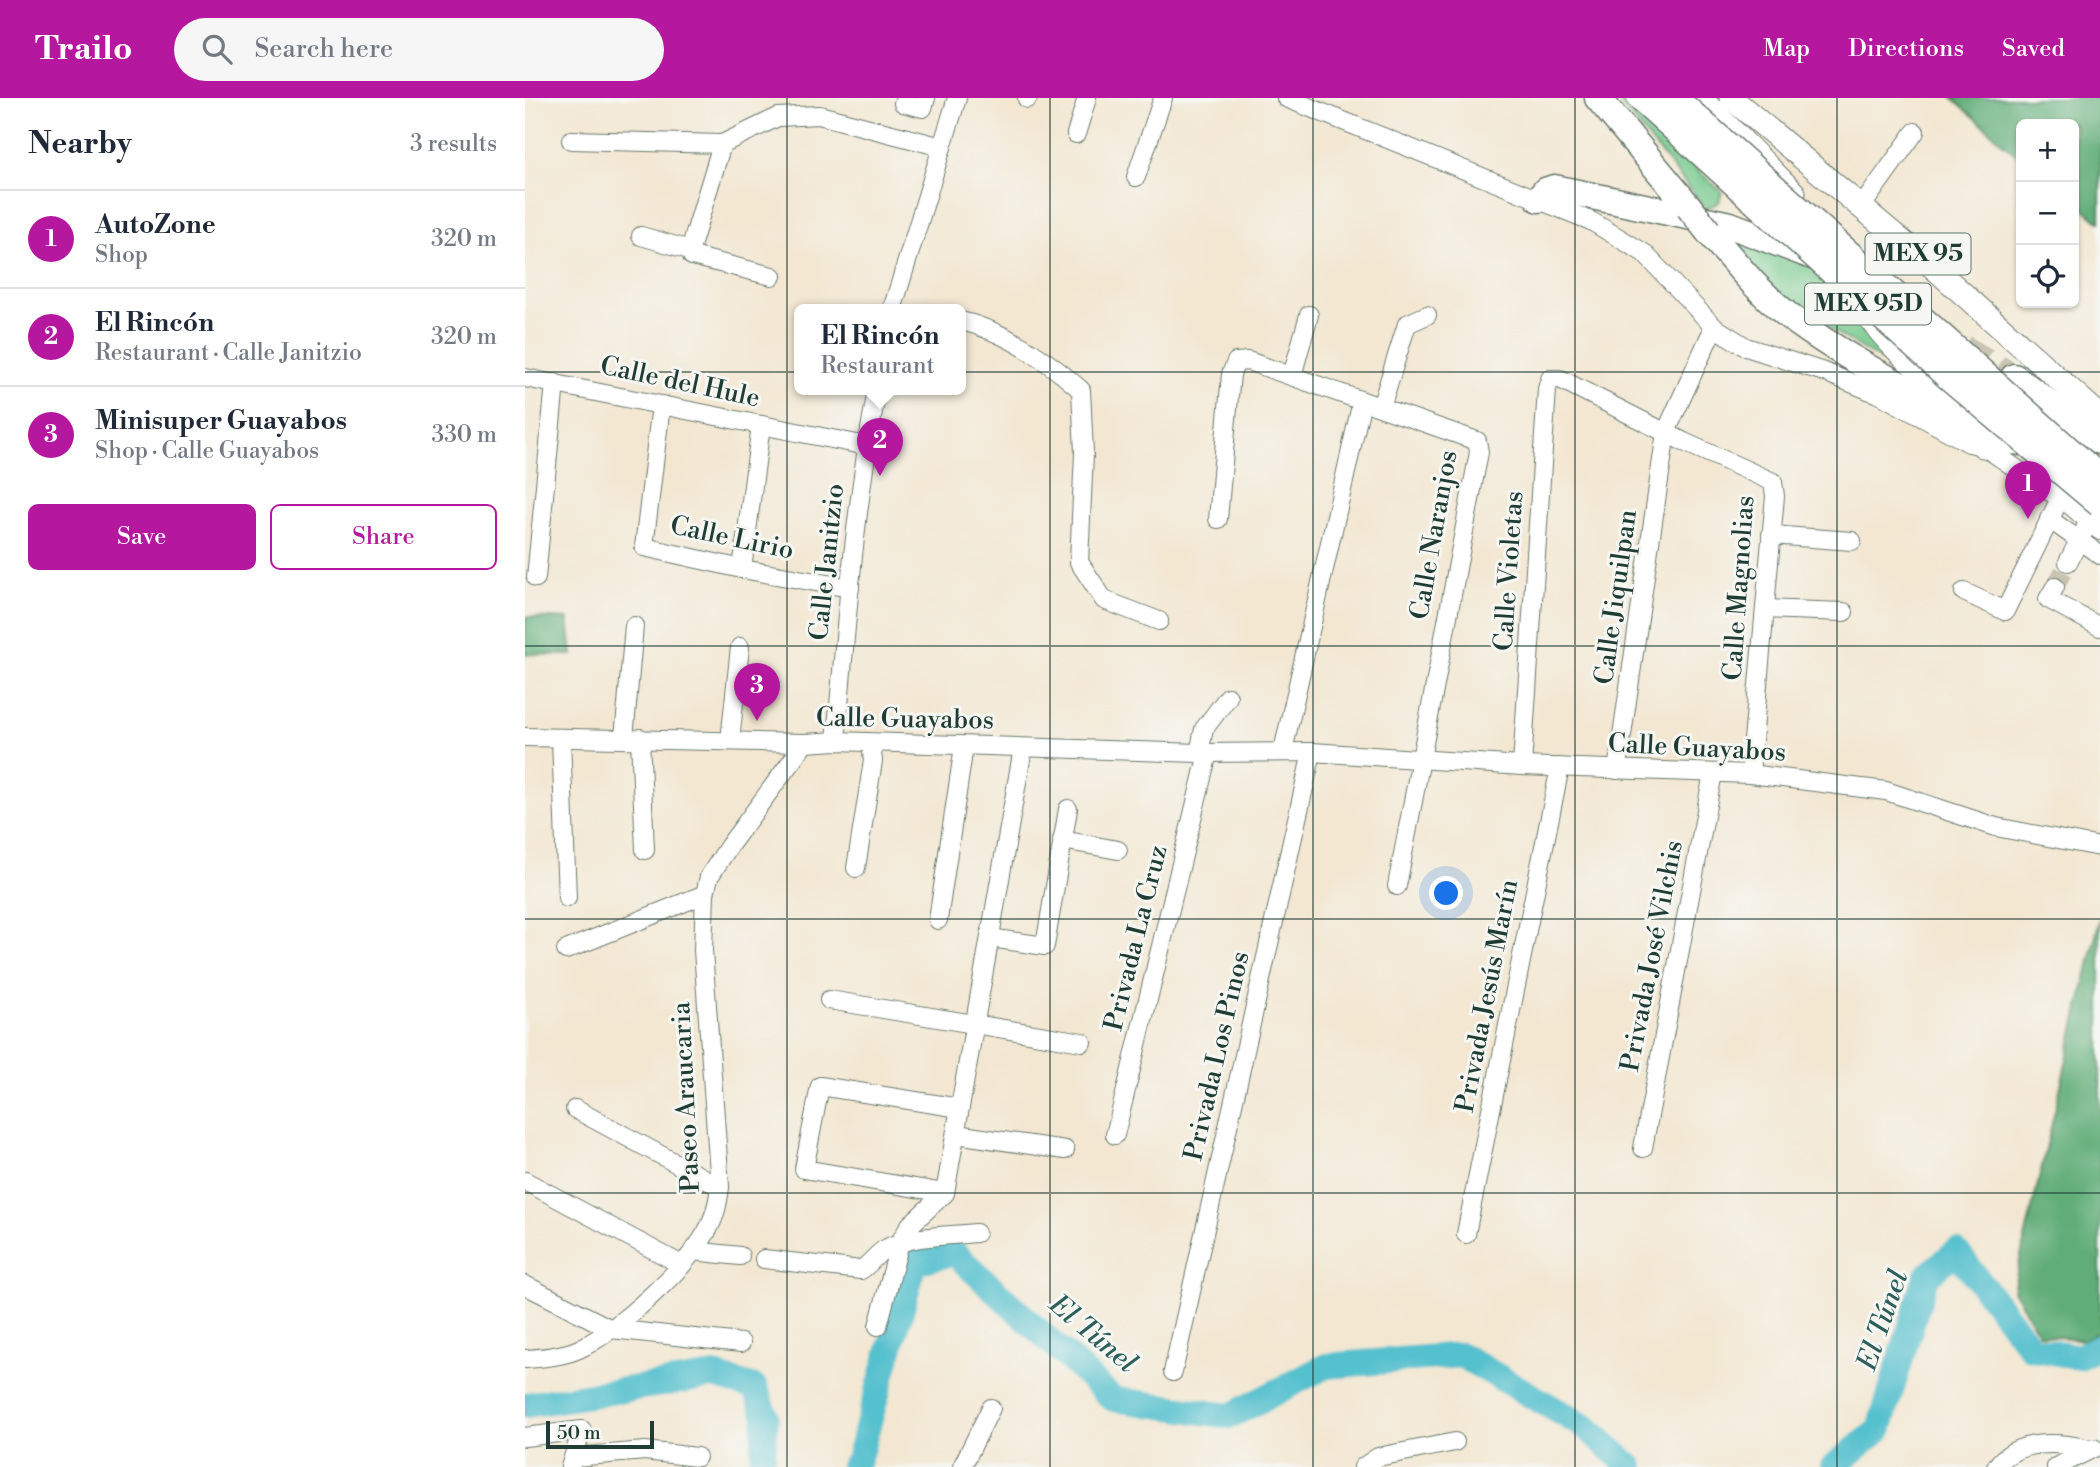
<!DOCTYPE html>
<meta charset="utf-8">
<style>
body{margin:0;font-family:"Libre Bodoni",serif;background:#f6f6f7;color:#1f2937}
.controls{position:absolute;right:21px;top:21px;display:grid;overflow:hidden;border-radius:10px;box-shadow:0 2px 5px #0004}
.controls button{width:63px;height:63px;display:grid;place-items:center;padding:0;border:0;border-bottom:2px solid #e0e1e3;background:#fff;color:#1f2937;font:35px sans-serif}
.scale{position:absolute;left:21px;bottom:18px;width:108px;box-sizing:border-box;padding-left:7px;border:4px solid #1f3d34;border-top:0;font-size:19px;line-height:24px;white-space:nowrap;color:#1f3d34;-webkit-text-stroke:5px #f6f6f2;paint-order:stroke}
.you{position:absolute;left:922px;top:796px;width:24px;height:24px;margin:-18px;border:5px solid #fff;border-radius:50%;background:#1a73e8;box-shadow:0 0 0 10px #1a73e833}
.badge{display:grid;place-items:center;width:46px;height:46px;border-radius:50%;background:#b5179e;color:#fff;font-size:23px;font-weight:700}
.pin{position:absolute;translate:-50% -58px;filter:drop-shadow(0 2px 4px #0008)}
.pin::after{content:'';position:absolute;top:37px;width:24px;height:21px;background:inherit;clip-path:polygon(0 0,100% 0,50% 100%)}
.popup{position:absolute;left:269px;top:206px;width:172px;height:91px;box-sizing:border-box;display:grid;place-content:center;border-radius:10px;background:#fff;filter:drop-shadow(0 2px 5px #0005);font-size:23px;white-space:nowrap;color:#747a83}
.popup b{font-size:26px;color:#1f2937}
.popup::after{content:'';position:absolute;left:50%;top:100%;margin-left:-14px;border:14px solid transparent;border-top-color:#fff}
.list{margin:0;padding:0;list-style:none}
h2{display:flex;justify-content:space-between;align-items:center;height:91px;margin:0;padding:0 28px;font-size:30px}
h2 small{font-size:23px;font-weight:400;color:#747a83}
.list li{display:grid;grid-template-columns:46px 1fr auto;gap:21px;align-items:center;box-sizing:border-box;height:98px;padding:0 28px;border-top:2px solid #e0e1e3}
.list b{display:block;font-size:26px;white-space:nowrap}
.list p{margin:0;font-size:23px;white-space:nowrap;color:#747a83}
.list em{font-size:23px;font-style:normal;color:#747a83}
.actions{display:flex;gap:14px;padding:21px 28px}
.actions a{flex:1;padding:16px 0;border:2px solid #b5179e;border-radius:10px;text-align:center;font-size:24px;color:#b5179e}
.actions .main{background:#b5179e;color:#fff}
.icon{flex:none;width:38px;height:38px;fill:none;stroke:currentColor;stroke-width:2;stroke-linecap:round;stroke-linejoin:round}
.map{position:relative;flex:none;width:1575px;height:1369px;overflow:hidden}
header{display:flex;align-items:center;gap:42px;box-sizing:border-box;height:98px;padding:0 35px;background:#b5179e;color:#fff}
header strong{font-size:33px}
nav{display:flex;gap:38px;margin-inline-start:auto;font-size:24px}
.search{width:490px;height:63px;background:#f6f6f7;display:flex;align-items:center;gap:18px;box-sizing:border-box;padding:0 24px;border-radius:38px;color:#747a83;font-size:26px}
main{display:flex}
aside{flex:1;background:#fff}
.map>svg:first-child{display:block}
.green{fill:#76c98c;stroke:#4a8360;stroke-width:2}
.forest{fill:#60ad78;stroke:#407556;stroke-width:2}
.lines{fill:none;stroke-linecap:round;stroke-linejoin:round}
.river{stroke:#54c0ce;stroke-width:26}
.minor-tunnel{stroke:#c9c5b2;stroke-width:18;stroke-dasharray:18 9;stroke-linecap:butt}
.highway-tunnel{stroke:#c9c5b2;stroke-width:26;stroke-dasharray:26 13;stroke-linecap:butt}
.minor-casing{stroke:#69786b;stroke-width:20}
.major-casing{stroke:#69786b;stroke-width:25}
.highway-casing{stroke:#69786b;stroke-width:29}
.minor{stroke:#fff;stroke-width:18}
.major{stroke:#fff;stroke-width:23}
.highway{stroke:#fff;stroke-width:26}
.highway-bridge-casing{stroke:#69786b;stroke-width:29;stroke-linecap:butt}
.highway-bridge{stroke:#fff;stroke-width:26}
.grid{fill:none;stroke:#1f3d34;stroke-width:2;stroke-opacity:0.55}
.labels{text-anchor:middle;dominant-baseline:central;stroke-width:6;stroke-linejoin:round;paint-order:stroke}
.shield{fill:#f6f6f2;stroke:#60746d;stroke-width:2}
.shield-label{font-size:24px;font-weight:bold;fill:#1f3d34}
.street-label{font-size:26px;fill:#1f3d34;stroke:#f6f6f2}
.water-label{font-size:28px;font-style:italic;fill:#2c5e5a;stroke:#f6f6f2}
</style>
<header>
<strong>Trailo</strong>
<div class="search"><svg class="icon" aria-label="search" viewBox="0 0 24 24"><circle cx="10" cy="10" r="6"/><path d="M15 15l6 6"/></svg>Search here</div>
<nav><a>Map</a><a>Directions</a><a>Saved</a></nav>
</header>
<main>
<aside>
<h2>Nearby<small>3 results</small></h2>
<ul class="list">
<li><span class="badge">1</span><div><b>AutoZone</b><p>Shop</p></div><em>320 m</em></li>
<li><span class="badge">2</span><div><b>El Rincón</b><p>Restaurant · Calle Janitzio</p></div><em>320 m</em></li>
<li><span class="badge">3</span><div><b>Minisuper Guayabos</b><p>Shop · Calle Guayabos</p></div><em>330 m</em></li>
</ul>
<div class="actions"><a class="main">Save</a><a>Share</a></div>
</aside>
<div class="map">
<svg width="1575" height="1369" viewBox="0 0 1575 1369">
<rect width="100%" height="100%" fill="#f6f6f2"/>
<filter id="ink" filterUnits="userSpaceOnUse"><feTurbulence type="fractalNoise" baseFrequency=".0143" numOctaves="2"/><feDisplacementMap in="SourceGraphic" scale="14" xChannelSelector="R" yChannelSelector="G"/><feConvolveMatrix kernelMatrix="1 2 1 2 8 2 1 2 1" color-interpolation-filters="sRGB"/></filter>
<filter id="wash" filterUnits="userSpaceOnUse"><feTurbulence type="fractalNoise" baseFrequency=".00686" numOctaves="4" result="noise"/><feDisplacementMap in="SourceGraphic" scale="28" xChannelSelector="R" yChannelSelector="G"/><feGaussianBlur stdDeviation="1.57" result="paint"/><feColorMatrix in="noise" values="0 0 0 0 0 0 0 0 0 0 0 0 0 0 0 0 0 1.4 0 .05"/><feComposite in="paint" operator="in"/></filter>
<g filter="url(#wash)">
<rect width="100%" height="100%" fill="#f3e7d2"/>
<!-- green -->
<g class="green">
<path d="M1091 0 1197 94 1194 104 1181 111Z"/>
<path d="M1198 137 1303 174 1401 290 1279 215 1238 179Z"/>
</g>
<!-- forest -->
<g class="forest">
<path d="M1428 0H1575V124L1549 103V26H1496V61Z"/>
<path d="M0 519 43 521 47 557 0 556Z"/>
<path d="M1575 820V1233L1558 1242 1514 1236 1488 1192Z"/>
</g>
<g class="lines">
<!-- river -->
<g class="river">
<path d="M0 1307 189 1278 230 1290 241 1317 237 1369"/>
<path d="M328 1369 333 1362 390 1164 429 1155 588 1301 705 1318 801 1268 936 1257 1062 1330 1106 1369"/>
<path d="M1308 1369 1354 1332 1401 1179 1431 1153 1506 1250 1554 1259 1575 1248"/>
</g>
</g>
</g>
<g filter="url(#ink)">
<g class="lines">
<!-- minor-tunnel -->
<path class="minor-tunnel" d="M1530 489 1543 464"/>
<!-- highway-tunnel -->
<path class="highway-tunnel" d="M1439 250 1489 279"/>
<defs>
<g id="minor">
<path d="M380 0 378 5 398 10 401 0"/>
<path d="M761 0 1066 123 1119 155 1189 229 1221 249 1299 274 1358 298 1444 345 1458 348 1546 408 1575 433"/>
<path d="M502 1 503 0"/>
<path d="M551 36 562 0"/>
<path d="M46 42 197 46"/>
<path d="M611 79 638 0"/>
<path d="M1337 108 1390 34"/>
<path d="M116 138 165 152"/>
<path d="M247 178 167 158 165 152 197 46 253 19 294 17 417 49"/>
<path d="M367 212 432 0"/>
<path d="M436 223C480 233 522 262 556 292L559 355 554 464 579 502 634 523"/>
<path d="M767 278 784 217"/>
<path d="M0 280 342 348"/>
<path d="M136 307 119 449 217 471 325 490"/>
<path d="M856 309 882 226 902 217"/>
<path d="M693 421 706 276 711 264 723 263 952 343 954 354 872 788"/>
<path d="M1524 421 1575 457"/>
<path d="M1246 437 1327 443"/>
<path d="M1543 464 1569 414"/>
<path d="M217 471 236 327"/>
<path d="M11 480 30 285"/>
<path d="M1530 489 1523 501 1575 529"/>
<path d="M1439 494 1480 513 1540 390"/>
<path d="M1240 511 1319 514"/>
<path d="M0 639 280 645 311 643 674 655 787 654 997 668 1225 676 1361 693 1471 729 1575 749"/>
<path d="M36 640 42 800"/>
<path d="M99 640 109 528"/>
<path d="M115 640 120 752"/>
<path d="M205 643 215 549"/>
<path d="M311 643C321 526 330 408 352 292"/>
<path d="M758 653 837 303"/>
<path d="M674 655 679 631 703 599"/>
<path d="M997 668 1022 291 1025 281H1035L1159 344 1248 384 1250 398 1225 676"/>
<path d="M1092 672 1141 334 1189 229"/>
<path d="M537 742 593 752"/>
<path d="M331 770 348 663 346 645"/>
<path d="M413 822 439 648"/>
<path d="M465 840 520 848 543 711"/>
<path d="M41 852 180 796"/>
<path d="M304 902 557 944"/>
<path d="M50 1011 195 1089"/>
<path d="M431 1036 540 1052"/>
<path d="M590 1037 683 655"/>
<path d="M1118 1050 1188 675"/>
<path d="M0 1083 157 1167"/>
<path d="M420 1095 279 1071 295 988 435 1010"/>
<path d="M941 1136 1035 669"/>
<path d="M168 1153 215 1158"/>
<path d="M239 1161 336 1172C346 1166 351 1155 362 1150 388 1137 422 1138 451 1135"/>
<path d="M0 1187 86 1231 216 1245"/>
<path d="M353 1228 375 1144 385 1127 420 1095 498 650"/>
<path d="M0 1261C18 1260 42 1258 58 1249 95 1230 160 1171 181 1135 190 1120 193 1106 195 1089L178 852 180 796 184 779 204 748 280 645"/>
<path d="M648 1274 787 654"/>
<path d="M0 1339 57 1332 45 1369"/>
<path d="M49 1359 120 1353 172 1359"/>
<path d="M437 1369 466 1310"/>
<path d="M838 1369 853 1359 930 1344"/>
<path d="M1471 1369C1491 1340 1535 1344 1565 1351"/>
<path d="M1531 1369 1569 1350"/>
</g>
<g id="major">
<path d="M1175 0 1269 95"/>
<path d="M1206 0 1409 170 1575 318"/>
<path d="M1335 205C1362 250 1398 276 1440 306"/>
<path d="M1458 348 1495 344"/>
</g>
<g id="highway">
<path d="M1073 0 1164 109"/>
<path d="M1014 101 1020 93 1029 90 1205 127 1290 159"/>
<path d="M1183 133C1210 165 1238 200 1273 225 1340 273 1419 311 1495 344"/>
<path d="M1489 279 1575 343"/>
</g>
</defs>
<!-- minor casing -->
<use href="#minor" class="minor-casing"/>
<!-- major casing -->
<use href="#major" class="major-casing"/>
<!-- highway casing -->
<use href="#highway" class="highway-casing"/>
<!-- minor -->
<use href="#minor" class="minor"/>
<!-- major -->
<use href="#major" class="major"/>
<!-- highway -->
<use href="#highway" class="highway"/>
<defs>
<g id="highway-bridge">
<path d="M1116 0 1424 279 1575 406"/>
<path d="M1149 0 1575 380"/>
<path d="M1164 109 1183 133"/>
</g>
</defs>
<!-- highway-bridge casing -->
<use href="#highway-bridge" class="highway-bridge-casing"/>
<!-- highway-bridge -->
<use href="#highway-bridge" class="highway-bridge"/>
</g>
</g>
<!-- grid -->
<path class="grid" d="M262 0V1369M525 0V1369M788 0V1369M1050 0V1369M1312 0V1369M0 274H1575M0 548H1575M0 821H1575M0 1095H1575"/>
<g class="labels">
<!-- shield labels -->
<g class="shield">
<rect x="1340.5" y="135.5" width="105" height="41" rx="5"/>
<rect x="1280" y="185.5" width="126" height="41" rx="5"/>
</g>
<g class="shield-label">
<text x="1393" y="156">MEX 95</text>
<text x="1343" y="206">MEX 95D</text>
</g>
<!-- street labels -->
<g class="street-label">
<text transform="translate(155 284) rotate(12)">Calle del Hule</text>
<text transform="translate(909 437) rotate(-80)">Calle Naranjos</text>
<text transform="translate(207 440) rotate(12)">Calle Lirio</text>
<text transform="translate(302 464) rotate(-84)">Calle Janitzio</text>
<text transform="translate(984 473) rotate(-86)">Calle Violetas</text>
<text transform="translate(1214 490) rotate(-86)">Calle Magnolias</text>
<text transform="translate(1091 499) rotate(-82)">Calle Jiquilpan</text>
<text transform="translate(380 621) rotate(1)">Calle Guayabos</text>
<text transform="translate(1172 650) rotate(3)">Calle Guayabos</text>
<text transform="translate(611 840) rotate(-76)">Privada La Cruz</text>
<text transform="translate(1127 858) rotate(-79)">Privada José Vilchis</text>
<text transform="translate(962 898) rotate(-79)">Privada Jesús Marín</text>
<text transform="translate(692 958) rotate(-77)">Privada Los Pinos</text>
<text transform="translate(161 999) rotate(-93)">Paseo Araucaria</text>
</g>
<!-- water labels -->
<g class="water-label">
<text transform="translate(1358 1222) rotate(-71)">El Túnel</text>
<text transform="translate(568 1236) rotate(40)">El Túnel</text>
</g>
</g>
</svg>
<div class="controls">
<button>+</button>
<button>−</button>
<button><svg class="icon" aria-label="locate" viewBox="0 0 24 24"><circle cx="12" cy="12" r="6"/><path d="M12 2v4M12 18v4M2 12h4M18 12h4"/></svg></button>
</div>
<div class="scale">50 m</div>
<div class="you"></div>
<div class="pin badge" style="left:1503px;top:421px">1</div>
<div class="pin badge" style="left:355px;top:378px">2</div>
<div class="popup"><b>El Rincón</b>Restaurant</div>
<div class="pin badge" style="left:232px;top:623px">3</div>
</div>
</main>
